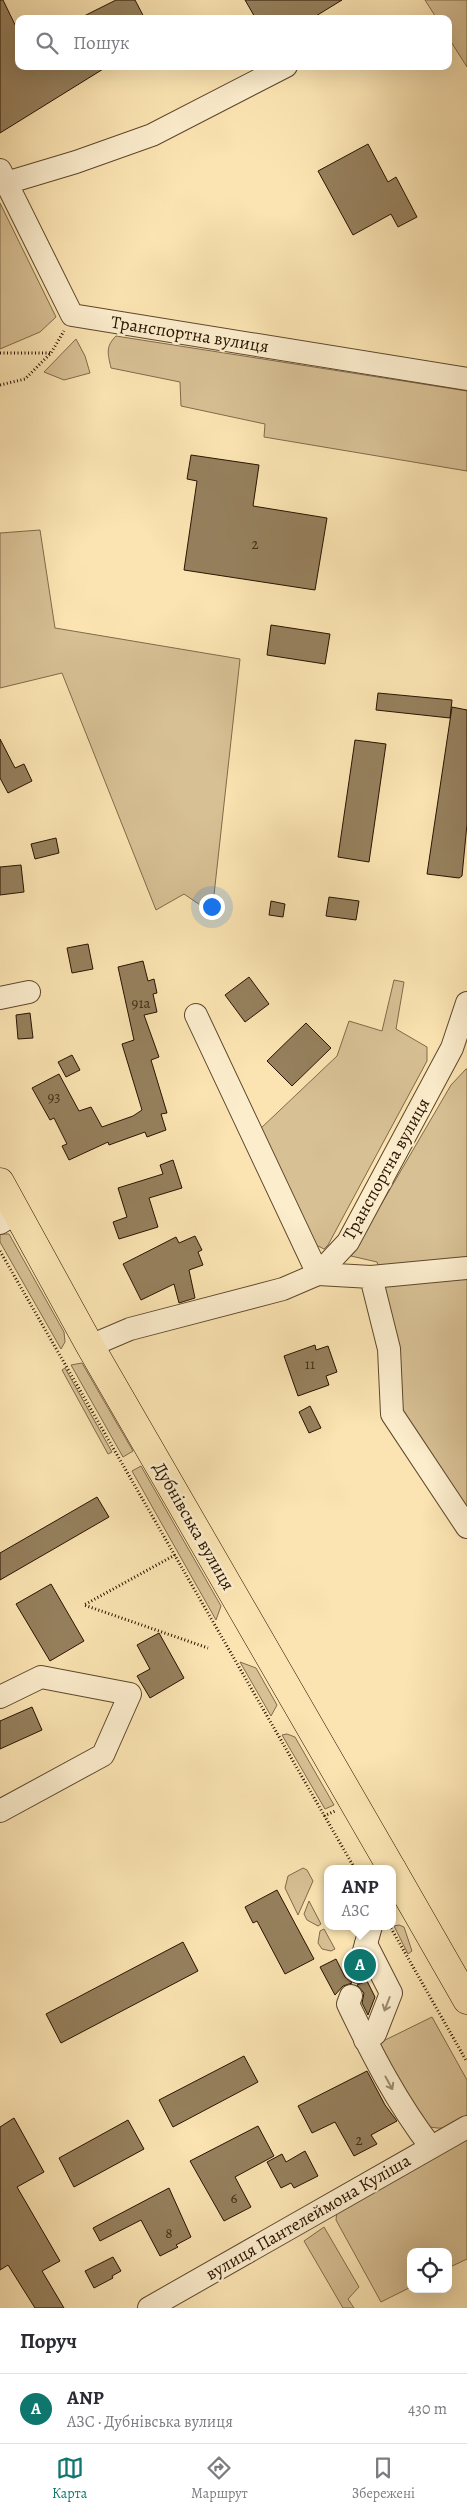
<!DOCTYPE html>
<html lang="uk">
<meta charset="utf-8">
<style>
body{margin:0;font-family:Alegreya,serif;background:#f7f7f7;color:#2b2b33}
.controls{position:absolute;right:15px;bottom:15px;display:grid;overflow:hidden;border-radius:10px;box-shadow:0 5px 20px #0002}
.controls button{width:45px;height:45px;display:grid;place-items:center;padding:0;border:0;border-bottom:1px solid #e1e1e2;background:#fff;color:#2b2b33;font:25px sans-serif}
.you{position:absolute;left:211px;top:906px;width:18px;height:18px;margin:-12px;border:4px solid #fff;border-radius:50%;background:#1a73e8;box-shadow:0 0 0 8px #1a73e833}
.badge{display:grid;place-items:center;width:32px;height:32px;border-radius:50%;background:#0f766e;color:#fff;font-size:16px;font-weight:700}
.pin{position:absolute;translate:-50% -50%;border:2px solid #fff;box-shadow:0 1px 5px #0006}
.popup{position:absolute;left:324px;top:1865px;width:72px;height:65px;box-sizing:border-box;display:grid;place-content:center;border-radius:10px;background:#fff;filter:drop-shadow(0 1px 4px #0005);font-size:16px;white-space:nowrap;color:#7c7c81}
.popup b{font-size:19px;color:#2b2b33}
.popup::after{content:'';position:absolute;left:50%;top:100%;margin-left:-10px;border:10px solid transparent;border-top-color:#fff}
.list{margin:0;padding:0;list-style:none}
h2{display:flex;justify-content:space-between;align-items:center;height:65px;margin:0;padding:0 20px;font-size:21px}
h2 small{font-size:16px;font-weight:400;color:#7c7c81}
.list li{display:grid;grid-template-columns:32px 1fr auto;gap:15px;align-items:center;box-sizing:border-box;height:70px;padding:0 20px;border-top:1px solid #e1e1e2}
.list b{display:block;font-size:19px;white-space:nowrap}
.list p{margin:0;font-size:16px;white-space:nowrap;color:#7c7c81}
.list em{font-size:16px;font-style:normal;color:#7c7c81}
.icon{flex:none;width:28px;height:28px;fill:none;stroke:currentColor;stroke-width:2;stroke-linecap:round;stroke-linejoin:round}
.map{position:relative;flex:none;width:467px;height:2308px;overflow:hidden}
.search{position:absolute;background:#fff;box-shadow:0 5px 20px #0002;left:15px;right:15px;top:15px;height:55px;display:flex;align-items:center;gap:12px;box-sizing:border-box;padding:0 18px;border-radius:10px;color:#7c7c81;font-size:19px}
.sheet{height:135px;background:#fff}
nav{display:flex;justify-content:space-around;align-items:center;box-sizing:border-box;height:70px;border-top:1px solid #e1e1e2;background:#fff;font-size:14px;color:#7c7c81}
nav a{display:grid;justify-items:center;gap:2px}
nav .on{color:#0f766e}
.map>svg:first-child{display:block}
.green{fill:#d7c094;stroke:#806a4a}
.building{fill:#96805d;stroke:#281300}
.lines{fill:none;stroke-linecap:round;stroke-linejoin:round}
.minor-casing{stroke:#5d472c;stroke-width:24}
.major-casing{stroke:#281300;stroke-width:29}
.path{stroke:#281300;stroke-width:3;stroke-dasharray:1 2.5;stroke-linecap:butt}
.minor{stroke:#fcedcd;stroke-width:22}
.major{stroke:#fbe4b2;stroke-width:28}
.oneway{stroke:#9d8b71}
.labels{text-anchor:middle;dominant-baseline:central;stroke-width:5;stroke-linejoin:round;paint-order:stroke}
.number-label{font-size:15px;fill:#442e17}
.street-label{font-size:18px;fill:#281300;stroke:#fcedcd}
</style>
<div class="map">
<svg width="467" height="2308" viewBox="0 0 467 2308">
<rect width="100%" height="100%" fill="#fbe4b2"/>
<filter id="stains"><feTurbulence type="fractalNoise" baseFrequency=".004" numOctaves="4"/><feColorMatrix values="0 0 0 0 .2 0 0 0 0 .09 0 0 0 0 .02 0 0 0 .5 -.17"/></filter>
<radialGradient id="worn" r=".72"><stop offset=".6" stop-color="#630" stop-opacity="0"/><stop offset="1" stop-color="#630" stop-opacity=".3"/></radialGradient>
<!-- green -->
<g class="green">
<path d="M425 0H467V67L448 37V19H437Z"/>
<path d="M0 203 56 317 40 332 0 349Z"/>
<path d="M116 336 467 391V471L264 437 265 424 181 406 180 382 111 368C108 354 105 347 116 336Z"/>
<path d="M76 339 85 356 90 373 64 380 44 372Z"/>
<path d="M40 530 55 628 240 659 212 913 184 894 156 910 62 673 0 688V533Z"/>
<path d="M394 980 404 982 396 1029 427 1047V1061L328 1245 324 1249 314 1244 259 1130 337 1056 349 1021 382 1031Z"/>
<path d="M466 1069H467V1515L399 1414 398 1351 385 1287 377 1262 351 1256 451 1085Z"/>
<path d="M0 1234H9L64 1332 65 1342 61 1349 0 1242Z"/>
<path d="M82 1363 133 1451 123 1457 71 1365Z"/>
<path d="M65 1368 112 1452 108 1454 62 1370Z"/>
<path d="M141 1466 221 1606 216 1620 132 1471Z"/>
<path d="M240 1662 256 1668 277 1705 271 1716Z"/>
<path d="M287 1734 295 1737 334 1805 325 1809 282 1735Z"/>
<path d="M303 1868 307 1870 313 1881 298 1915 285 1888 288 1876Z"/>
<path d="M309 1901 321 1924 318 1926 307 1920 304 1914Z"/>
<path d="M399 1925 404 1927 412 1951 408 1954 394 1926Z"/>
<path d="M324 1929 335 1949 331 1951 322 1949 318 1943 320 1931Z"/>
<path d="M432 2017 467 2080V2118C453 2127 444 2131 427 2126L377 2044Z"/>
<path d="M467 2138V2259L448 2268V2252H411V2287L381 2302 336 2220 337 2210Z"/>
<path d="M324 2227 359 2287 348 2299 354 2308H343L304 2241Z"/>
</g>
<!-- building -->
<g class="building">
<path d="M0 0H3L19 33V66H108L0 133Z"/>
<path d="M116 0H135L145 19H78Z"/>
<path d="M245 0H342L311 19H256Z"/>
<path d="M368 144 388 182 396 177 417 217 398 227 391 214 353 235 318 171Z"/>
<path d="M191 455 259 465 253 506 327 518 315 590 184 570 197 481 187 479Z"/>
<path d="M271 625 330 634 325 664 267 655Z"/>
<path d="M378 693 452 700 450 718 376 710Z"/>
<path d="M452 707 467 710V824L462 876 459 878 427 874Z"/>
<path d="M0 739 15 768 24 764 32 781 8 793 0 778Z"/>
<path d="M355 740 386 744 369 862 338 857Z"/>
<path d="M56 838 59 853 35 859 31 844Z"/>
<path d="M21 865 24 892 0 895V867Z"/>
<path d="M329 897 359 901 356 920 326 916Z"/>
<path d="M271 901 285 904 283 917 269 915Z"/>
<path d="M88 944 93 969 72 973 67 948Z"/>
<path d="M143 961 148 981 154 979 157 993 153 994 157 1012 144 1015 159 1057 151 1060 167 1113 161 1114 166 1130 147 1137 145 1132 109 1145 108 1142 69 1160 62 1146 67 1144 54 1118 50 1120 32 1088 59 1074 79 1111 91 1107 102 1127 133 1116 142 1110 122 1044 134 1040 118 967Z"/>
<path d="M249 977 269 1004 245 1022 225 995Z"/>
<path d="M30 1013 33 1038 18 1039 16 1015Z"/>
<path d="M306 1023 331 1048 292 1086 267 1061Z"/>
<path d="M72 1055 80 1070 66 1077 58 1062Z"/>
<path d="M173 1160 182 1188 149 1198 158 1227 119 1239 113 1222 127 1217 118 1188 163 1174 160 1165Z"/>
<path d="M195 1236 202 1250 198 1252 203 1265 189 1270 195 1298 179 1303 174 1284 141 1300 123 1264 176 1237 179 1243Z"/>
<path d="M315 1345 316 1350 328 1346 337 1372 326 1376 329 1385 298 1396 284 1356Z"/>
<path d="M310 1406 321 1428 309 1433 299 1412Z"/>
<path d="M97 1497 109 1517 0 1580V1553Z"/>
<path d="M51 1584 84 1641 50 1661 16 1604Z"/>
<path d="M159 1633 184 1678 150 1698 137 1676 150 1669 137 1645Z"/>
<path d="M32 1707 42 1730 0 1749V1721Z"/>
<path d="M277 1890 314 1959 285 1974 257 1921 253 1923 245 1907Z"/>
<path d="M183 1942 198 1971 61 2043 46 2014Z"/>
<path d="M336 1959 345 1977 352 1983 343 1986 335 1995 320 1967Z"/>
<path d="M367 1981 375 1997 368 2015 362 2003 364 1993 357 1985Z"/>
<path d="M244 2056 258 2082 173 2127 159 2100Z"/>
<path d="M367 2071 385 2105 397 2121 371 2135 377 2144 354 2156 335 2122 312 2133 298 2106Z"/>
<path d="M14 2118 44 2172 17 2187 60 2261 42 2271 64 2308H35L8 2265 0 2270V2127Z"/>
<path d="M128 2120 144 2149 74 2187 59 2158Z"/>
<path d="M258 2126 274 2156 235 2177 251 2207 224 2221 190 2161Z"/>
<path d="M305 2151 318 2176 294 2188 291 2183 281 2188 267 2162 282 2154 286 2162Z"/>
<path d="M169 2188 191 2237 176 2245 178 2247 160 2256 141 2220 100 2241 93 2228Z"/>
<path d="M113 2257 121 2271 112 2276 113 2278 94 2288 85 2271Z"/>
</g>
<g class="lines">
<defs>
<g id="minor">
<path d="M0 170 72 315 467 379"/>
<path d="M6 183 76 162 152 135 286 66"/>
<path d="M0 998 29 992"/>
<path d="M196 1015 318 1274 371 1277 389 1349 392 1414 467 1527"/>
<path d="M0 1223 17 1212"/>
<path d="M371 1277 467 1268"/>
<path d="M90 1346 130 1329 283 1289 318 1274 348 1242 452 1048 467 1003"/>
<path d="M0 1697 41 1677 130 1694 103 1755 0 1811"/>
<path d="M358 1972 371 1926"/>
<path d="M351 1996 348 2004C372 2054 397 2103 431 2147"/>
<path d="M365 2040 375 2034 391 1993 366 1944"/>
<path d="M149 2308 467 2127"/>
</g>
<g id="major">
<path d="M0 1182 90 1346 392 1869"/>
<path d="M392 1869 467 2000"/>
</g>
</defs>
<!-- minor casing -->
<use href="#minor" class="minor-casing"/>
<!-- major casing -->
<use href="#major" class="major-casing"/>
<!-- path -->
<g class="path">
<path d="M0 353H51"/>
<path d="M0 385 25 379 51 353 64 331"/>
<path d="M0 1251 355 1869"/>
<path d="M175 1555 84 1605 208 1648"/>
<path d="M324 1816 335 1811"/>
<path d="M391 1928 467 2062"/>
</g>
<!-- minor -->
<use href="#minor" class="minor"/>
<!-- major -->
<use href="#major" class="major"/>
</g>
<!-- one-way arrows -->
<defs><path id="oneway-shaft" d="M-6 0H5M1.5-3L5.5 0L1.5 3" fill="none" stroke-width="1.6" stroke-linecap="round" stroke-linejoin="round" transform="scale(1.25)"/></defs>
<g class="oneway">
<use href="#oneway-shaft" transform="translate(387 2004) rotate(111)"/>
<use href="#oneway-shaft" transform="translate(389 2083) rotate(61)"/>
</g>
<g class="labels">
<!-- number labels -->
<g class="number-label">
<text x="255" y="544">2</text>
<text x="141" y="1003">91а</text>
<text x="54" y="1097">93</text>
<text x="310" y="1364">11</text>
<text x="359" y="2140">2</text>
<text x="234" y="2198">6</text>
<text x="169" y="2233">8</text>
</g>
<!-- street labels -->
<g class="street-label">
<text transform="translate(190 334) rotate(9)">Транспортна вулиця</text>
<text transform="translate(386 1169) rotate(-61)">Транспортна вулиця</text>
<text transform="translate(194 1526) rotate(60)">Дубнівська вулиця</text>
<text transform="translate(308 2217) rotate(-30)">вулиця Пантелеймона Куліша</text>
</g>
</g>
<rect width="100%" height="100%" filter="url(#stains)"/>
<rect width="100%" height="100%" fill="url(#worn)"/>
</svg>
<div class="controls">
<button><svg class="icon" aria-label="locate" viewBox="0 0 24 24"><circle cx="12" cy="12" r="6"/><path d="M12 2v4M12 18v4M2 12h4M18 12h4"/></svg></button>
</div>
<div class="you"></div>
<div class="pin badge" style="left:360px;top:1965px">A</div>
<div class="popup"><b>ANP</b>АЗС</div>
<div class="search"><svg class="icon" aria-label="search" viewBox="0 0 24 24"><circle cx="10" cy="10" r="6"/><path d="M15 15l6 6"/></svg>Пошук</div>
</div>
<section class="sheet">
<h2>Поруч<small></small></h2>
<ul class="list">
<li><span class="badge">A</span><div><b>ANP</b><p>АЗС · Дубнівська вулиця</p></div><em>430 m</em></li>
</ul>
</section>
<nav>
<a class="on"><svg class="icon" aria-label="map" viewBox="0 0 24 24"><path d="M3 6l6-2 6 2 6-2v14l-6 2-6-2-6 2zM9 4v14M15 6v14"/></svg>Карта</a>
<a><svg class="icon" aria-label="directions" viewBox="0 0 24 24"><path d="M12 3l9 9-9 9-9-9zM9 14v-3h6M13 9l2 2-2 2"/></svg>Маршрут</a>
<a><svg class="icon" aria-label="saved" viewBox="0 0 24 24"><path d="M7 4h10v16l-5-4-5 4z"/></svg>Збережені</a>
</nav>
